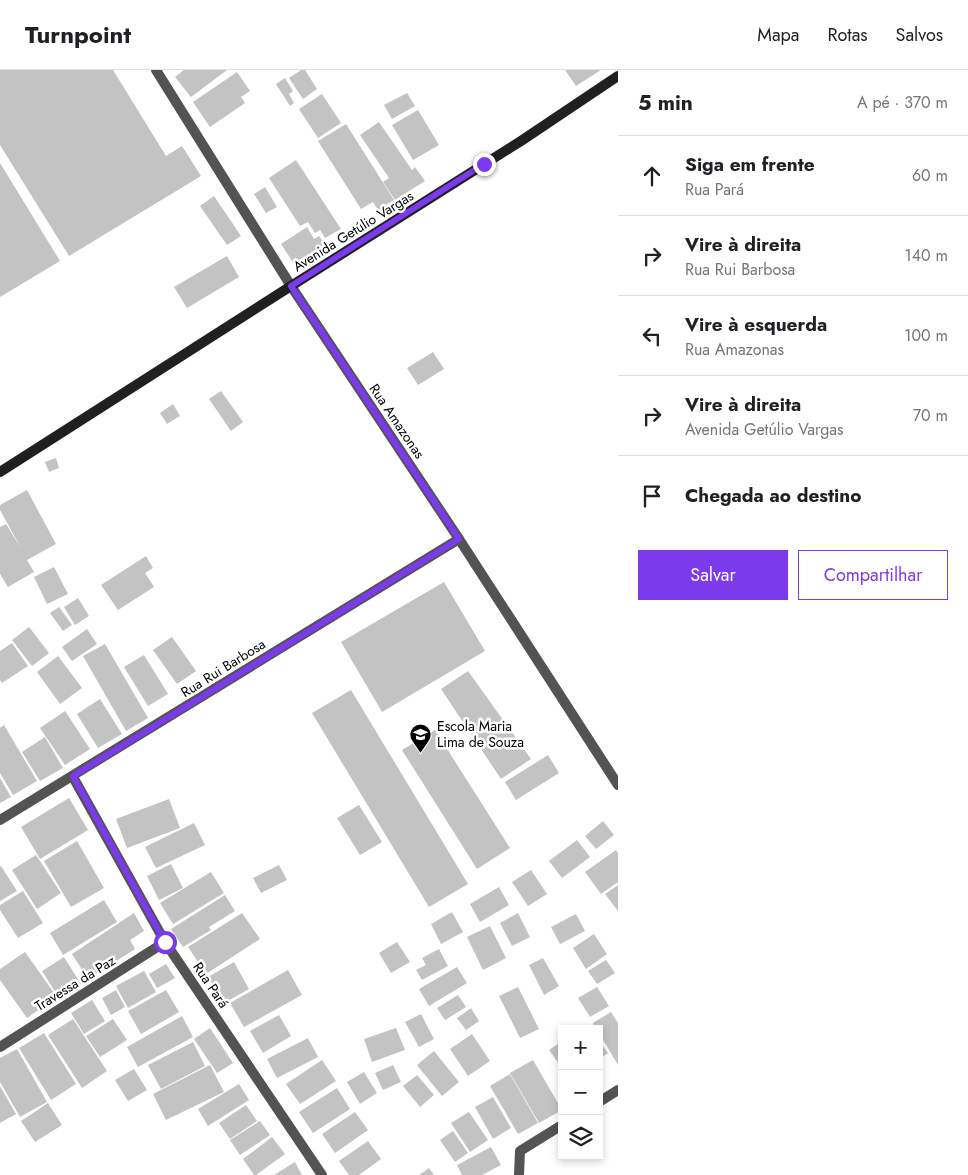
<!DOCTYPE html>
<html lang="pt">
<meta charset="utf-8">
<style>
body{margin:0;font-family:Jost,sans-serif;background:#f6f6f6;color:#202124}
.controls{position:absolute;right:15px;bottom:15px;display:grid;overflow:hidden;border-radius:0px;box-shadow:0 2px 8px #0003}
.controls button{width:45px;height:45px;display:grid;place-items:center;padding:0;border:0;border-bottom:1px solid #e0e0e0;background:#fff;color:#202124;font:25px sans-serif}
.stop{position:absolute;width:15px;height:15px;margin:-11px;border:4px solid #7c3aed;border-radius:50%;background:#fff}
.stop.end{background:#7c3aed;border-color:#fff;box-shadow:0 1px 5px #0008}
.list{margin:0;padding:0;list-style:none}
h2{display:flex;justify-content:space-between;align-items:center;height:65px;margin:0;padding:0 20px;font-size:21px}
h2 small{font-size:16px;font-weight:400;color:#757577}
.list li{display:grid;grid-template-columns:32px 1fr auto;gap:15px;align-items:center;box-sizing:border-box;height:80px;padding:0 20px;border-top:1px solid #e0e0e0}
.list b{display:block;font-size:19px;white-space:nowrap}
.list p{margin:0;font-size:16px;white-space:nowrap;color:#757577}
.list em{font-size:16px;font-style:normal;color:#757577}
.actions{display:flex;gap:10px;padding:15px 20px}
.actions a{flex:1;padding:11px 0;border:1px solid #7c3aed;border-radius:0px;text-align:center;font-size:18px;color:#7c3aed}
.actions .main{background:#7c3aed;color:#fff}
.icon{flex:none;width:28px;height:28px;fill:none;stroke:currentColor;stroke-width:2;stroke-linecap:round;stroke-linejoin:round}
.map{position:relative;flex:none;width:618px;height:1105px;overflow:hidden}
header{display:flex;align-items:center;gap:30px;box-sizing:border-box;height:70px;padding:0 25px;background:#fff;border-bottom:1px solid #e0e0e0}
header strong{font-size:24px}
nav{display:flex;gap:28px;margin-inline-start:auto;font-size:18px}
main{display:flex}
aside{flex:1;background:#fff}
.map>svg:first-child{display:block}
.building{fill:#c3c3c3}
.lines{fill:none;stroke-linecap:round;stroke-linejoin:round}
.street{stroke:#535353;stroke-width:10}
.secondary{stroke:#202020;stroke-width:10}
.route{stroke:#7c3aed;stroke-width:6}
.labels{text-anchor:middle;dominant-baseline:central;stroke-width:5;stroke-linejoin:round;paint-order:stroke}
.street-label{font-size:14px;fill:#000;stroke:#fff}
.poi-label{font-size:14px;fill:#000;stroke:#fff;text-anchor:start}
</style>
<header>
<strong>Turnpoint</strong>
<nav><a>Mapa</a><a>Rotas</a><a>Salvos</a></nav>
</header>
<main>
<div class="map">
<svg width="618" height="1105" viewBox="0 0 618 1105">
<rect width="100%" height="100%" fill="#fff"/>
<!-- building -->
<g class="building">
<path d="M0 0H113L166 86 182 76 201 106 69 186 0 75Z"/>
<path d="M184 0H227L191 27 175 7Z"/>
<path d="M301 0H305L317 19 303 29 289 8Z"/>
<path d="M565 0H601L576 16Z"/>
<path d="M237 2 250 21 241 27 245 33 210 57 193 32Z"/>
<path d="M285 8 293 21 289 24 294 33 290 36 276 14Z"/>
<path d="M407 23 415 36 392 49 384 35Z"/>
<path d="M322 24 341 53 318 68 299 39Z"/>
<path d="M418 40 439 75 413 90 392 55Z"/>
<path d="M379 52 412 100 415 97 425 111 395 130 383 112 389 108 360 65Z"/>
<path d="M346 54 394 130 378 140 373 132 361 139 318 71Z"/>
<path d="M296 90 341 159 325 168 320 160 315 163 308 152 300 156 269 108Z"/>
<path d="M0 93 60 191 0 227Z"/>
<path d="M265 117 277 137 266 143 254 124Z"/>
<path d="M214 126 241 166 227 175 200 136Z"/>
<path d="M307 157 314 169 319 166 327 177 296 197 281 174Z"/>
<path d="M227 186 239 207 187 238 174 217Z"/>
<path d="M433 282 444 299 418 315 407 298Z"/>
<path d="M221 321 243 352 231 361 209 329Z"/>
<path d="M173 334 180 346 167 354 160 343Z"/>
<path d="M56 388 59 398 49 402 45 392Z"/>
<path d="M27 420 56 474 27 490 34 502 8 517 0 504V457L6 454 21 478 0 440V435Z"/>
<path d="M146 486 153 498 145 503 154 517 118 540 101 515Z"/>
<path d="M54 497 68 524 47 534 34 507Z"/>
<path d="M444 512 485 581 382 642 341 572Z"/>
<path d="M78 528 89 546 75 555 64 537Z"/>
<path d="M59 537 72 555 63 561 50 543Z"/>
<path d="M29 557 49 583 32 596 12 570Z"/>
<path d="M87 559 97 574 72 591 62 577Z"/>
<path d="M172 567 196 601 177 614 153 580Z"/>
<path d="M12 573 28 596 2 613 0 610V581Z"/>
<path d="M105 574 148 648 126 661 83 586Z"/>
<path d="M144 585 168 624 148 636 124 597Z"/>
<path d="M58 586 82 618 60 634 37 602Z"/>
<path d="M468 601 531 689 501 709 441 619Z"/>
<path d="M351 620 468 814 429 837 312 643Z"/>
<path d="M100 629 122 664 98 678 77 644Z"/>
<path d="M65 641 90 679 65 695 40 658Z"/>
<path d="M4 655 37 711 13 725 0 703V658Z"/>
<path d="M435 660 510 778 477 799 402 680Z"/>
<path d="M45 667 63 698 40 711 22 682Z"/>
<path d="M548 685 559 703 516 730 505 712Z"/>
<path d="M0 708 11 727 0 733Z"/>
<path d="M69 728 88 760 40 789 21 757Z"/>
<path d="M169 729 180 758 127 778 116 749Z"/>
<path d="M359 735 382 772 360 785 337 748Z"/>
<path d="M603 751 614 765 596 779 585 766Z"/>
<path d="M194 753 205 775 156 798 145 777Z"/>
<path d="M577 770 590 787 562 808 549 791Z"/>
<path d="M77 771 104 818 71 837 44 791Z"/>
<path d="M616 780 618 783V812L601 824 585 802Z"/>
<path d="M36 785 61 823 37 839 12 800Z"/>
<path d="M171 794 183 818 159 830 147 806Z"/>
<path d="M279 795 287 810 261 823 253 808Z"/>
<path d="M1 796 17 821 0 831V797Z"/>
<path d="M531 800 547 824 528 836 512 812Z"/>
<path d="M211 802 224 823 173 854 160 833Z"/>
<path d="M618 815V841L605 824Z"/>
<path d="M499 817 509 835 480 852 470 834Z"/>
<path d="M23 821 43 853 18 868 0 840V835Z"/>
<path d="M225 825 235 841 209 857 211 860 183 877 171 859Z"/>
<path d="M104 830 117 852 63 885 50 863Z"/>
<path d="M452 842 463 862 441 874 431 854Z"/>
<path d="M134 843 144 861 130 870 135 879 88 909 72 884Z"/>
<path d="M242 843 260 869 206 904 188 877Z"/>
<path d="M518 843 530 867 512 876 500 853Z"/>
<path d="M576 844 585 861 560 874 551 857Z"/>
<path d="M490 856 506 888 483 900 467 867Z"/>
<path d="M594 864 607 884 586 899 573 878Z"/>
<path d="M397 872 410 892 391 903 379 883Z"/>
<path d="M439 879 448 896 422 910 416 900 426 895 422 888Z"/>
<path d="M25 882 57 927 27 948 0 910V899Z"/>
<path d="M64 887 81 914 59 928 42 901Z"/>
<path d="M543 888 559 916 544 925 529 895Z"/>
<path d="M606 890 615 903 597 914 588 901Z"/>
<path d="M234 892 249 919 224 933 208 907Z"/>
<path d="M166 894 175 908 157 918 149 904Z"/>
<path d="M457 897 467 913 429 936 419 919Z"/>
<path d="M288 900 302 925 244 957 230 933Z"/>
<path d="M144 901 156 922 128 938 116 916Z"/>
<path d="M518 917 539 959 520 968 499 926Z"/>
<path d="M597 917 609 936 590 947 578 928Z"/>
<path d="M116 920 125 937 111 945 102 928Z"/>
<path d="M166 920 179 942 141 964 128 941Z"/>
<path d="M458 925 466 937 445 950 437 938Z"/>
<path d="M92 930 105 951 84 964 71 943Z"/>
<path d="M471 938 479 951 466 960 457 948Z"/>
<path d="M611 942 618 953V995L599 963V959H596L593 953Z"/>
<path d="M421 944 434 969 419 977 405 952Z"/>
<path d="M279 945 291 966 263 983 250 961Z"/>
<path d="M182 946 193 967 138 997 127 977Z"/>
<path d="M73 949 107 1001 82 1018 48 965Z"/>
<path d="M113 949 127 970 100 987 86 966Z"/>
<path d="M210 958 233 993 217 1003 194 969Z"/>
<path d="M396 958 405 980 372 992 364 969Z"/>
<path d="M44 963 76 1014 51 1030 19 978Z"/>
<path d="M472 964 490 991 468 1006 450 979Z"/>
<path d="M308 968 318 987 277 1008 267 989Z"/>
<path d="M562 971V998L549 980Z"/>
<path d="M599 971 608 983 599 989Z"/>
<path d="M193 972 205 996 161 1019 148 995Z"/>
<path d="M17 979 47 1032 20 1047 0 1012V988Z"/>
<path d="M434 981 459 1012 442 1026 417 995Z"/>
<path d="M322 990 336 1011 300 1034 286 1014Z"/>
<path d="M533 990 562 1040 539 1053 510 1003Z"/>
<path d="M210 995 224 1022 166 1050 153 1024Z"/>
<path d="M393 995 401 1012 383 1020 375 1003Z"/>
<path d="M134 999 147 1020 128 1031 115 1010Z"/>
<path d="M364 1002 377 1023 360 1034 347 1012Z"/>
<path d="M510 1004 538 1053 518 1064 490 1016Z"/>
<path d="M417 1005 434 1025 420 1037 403 1016Z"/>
<path d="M239 1014 249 1030 208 1056 198 1039Z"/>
<path d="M0 1016 16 1044 0 1053Z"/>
<path d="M337 1018 350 1039 313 1063 299 1042Z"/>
<path d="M493 1027 511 1058 493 1069 475 1037Z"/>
<path d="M48 1033 62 1055 35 1072 21 1051Z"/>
<path d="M246 1035 257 1051 230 1069 219 1053Z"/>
<path d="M355 1042 368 1060 335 1083 322 1064Z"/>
<path d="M469 1042 488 1070 470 1082 451 1053Z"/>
<path d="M260 1051 270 1065 240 1085 230 1070Z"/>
<path d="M453 1061 468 1083 455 1092 440 1070Z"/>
<path d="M272 1067 285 1084 256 1105H254L243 1089Z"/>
<path d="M368 1071 381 1089 359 1105H349L339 1091Z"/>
<path d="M491 1077 501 1095 482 1105H462L457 1095Z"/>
<path d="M295 1092 302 1105H274Z"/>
<path d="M429 1098 434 1105H419Z"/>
</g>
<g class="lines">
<!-- street -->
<g class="street">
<path d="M156 0 291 216 459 469 618 715"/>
<path d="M73 707 165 872 322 1105"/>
<path d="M0 750 459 469"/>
<path d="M0 977 165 872"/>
<path d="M599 1032 618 1020"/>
<path d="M519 1105 520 1081 562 1055"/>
</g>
<!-- secondary -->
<path class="secondary" d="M0 402 291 216 521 71 618 6"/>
</g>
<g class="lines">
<!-- route -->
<path class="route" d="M165 872 73 706 459 469 291 216 484 94"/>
</g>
<!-- icons -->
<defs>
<symbol id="school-pin" viewBox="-11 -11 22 30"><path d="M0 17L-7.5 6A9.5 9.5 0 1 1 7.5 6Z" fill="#000" stroke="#fff"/><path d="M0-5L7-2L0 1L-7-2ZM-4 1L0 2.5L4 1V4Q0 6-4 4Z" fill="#fff"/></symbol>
</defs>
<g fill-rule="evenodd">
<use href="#school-pin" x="408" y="652" width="25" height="34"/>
</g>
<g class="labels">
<!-- street labels -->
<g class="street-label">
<text transform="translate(353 161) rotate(-32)">Avenida Getúlio Vargas</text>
<text transform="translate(397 351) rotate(56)">Rua Amazonas</text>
<text transform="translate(223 598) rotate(-32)">Rua Rui Barbosa</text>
<text transform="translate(75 913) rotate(-32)">Travessa da Paz</text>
<text transform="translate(211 915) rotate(56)">Rua Pará</text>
</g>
<!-- poi labels -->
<g class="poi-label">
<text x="437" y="656">Escola Maria<tspan x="437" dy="16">Lima de Souza</tspan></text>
</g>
</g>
</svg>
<div class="controls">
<button>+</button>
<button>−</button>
<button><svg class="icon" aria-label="layers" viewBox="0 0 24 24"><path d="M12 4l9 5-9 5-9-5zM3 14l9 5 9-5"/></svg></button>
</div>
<div class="stop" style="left:165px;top:872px"></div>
<div class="stop end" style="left:484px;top:94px"></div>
</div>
<aside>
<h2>5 min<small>A pé · 370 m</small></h2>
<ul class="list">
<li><svg class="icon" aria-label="ahead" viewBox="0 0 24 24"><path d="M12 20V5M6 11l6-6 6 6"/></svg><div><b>Siga em frente</b><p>Rua Pará</p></div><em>60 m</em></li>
<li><svg class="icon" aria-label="right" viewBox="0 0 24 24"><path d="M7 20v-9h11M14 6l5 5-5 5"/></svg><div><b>Vire à direita</b><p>Rua Rui Barbosa</p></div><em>140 m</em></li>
<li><svg class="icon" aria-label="left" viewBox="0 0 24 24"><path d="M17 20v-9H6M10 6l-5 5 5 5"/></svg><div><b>Vire à esquerda</b><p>Rua Amazonas</p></div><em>100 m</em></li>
<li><svg class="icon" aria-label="right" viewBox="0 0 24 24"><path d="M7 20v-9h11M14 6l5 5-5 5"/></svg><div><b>Vire à direita</b><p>Avenida Getúlio Vargas</p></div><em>70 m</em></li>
<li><svg class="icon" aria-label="arrive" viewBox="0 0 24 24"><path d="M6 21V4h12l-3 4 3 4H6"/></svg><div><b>Chegada ao destino</b></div></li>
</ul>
<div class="actions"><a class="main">Salvar</a><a>Compartilhar</a></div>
</aside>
</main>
